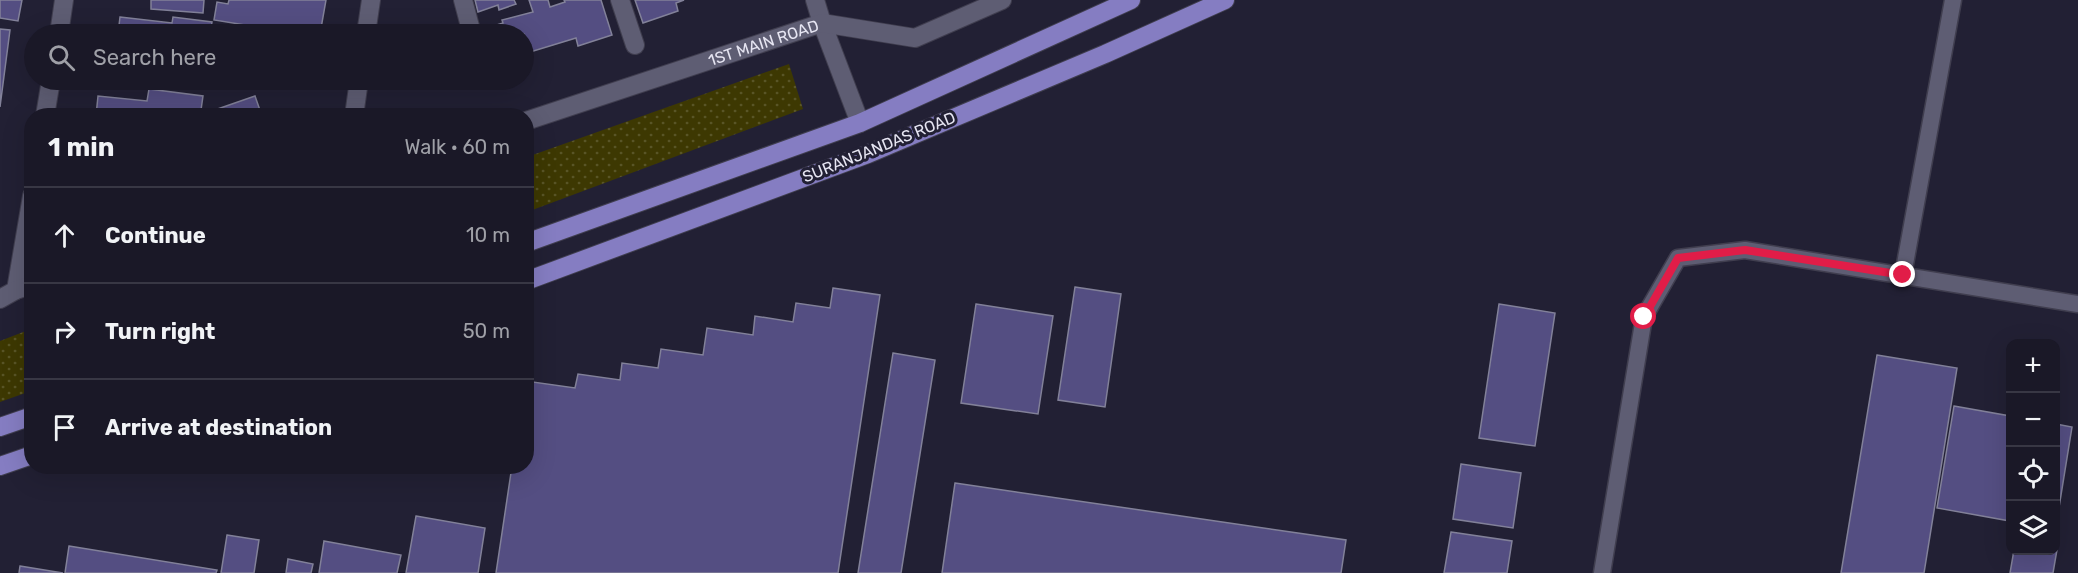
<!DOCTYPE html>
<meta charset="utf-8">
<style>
body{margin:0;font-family:Rubik,sans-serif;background:#272533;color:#f1f3f6}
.controls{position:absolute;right:18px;bottom:18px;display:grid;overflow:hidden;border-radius:12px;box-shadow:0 6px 24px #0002}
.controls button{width:54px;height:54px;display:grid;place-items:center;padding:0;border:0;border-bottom:2px solid #383744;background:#1a1827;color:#f1f3f6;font:30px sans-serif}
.stop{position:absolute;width:18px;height:18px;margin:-14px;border:4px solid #e11d48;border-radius:50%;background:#fff}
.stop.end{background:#e11d48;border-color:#fff;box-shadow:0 2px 6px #0008}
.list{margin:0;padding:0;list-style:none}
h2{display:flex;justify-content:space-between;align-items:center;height:78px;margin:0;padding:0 24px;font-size:26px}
h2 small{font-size:20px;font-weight:400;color:#9fa0a7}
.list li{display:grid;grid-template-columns:39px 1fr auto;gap:18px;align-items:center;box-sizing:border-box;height:96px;padding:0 24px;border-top:2px solid #383744}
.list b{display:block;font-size:22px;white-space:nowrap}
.list em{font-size:20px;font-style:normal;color:#9fa0a7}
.icon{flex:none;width:33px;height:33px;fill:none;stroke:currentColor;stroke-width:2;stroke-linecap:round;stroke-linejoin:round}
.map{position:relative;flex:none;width:2078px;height:573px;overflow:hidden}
.search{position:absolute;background:#1a1827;box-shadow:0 6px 24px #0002;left:24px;top:24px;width:510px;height:66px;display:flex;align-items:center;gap:15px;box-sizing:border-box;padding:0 21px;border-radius:33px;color:#9fa0a7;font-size:22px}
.panel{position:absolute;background:#1a1827;box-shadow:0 6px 24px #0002;left:24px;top:108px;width:510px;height:366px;border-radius:24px}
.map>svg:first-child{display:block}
.grass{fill:url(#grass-dots)}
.building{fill:#544e82;stroke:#828199;stroke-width:1.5}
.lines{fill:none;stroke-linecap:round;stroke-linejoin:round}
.lane-casing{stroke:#403e4f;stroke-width:19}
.street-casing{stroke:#403e4f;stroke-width:20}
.primary-casing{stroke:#403e4f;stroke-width:20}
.lane{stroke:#5e5d73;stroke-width:16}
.street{stroke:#5e5d73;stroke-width:18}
.primary{stroke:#857dc2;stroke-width:18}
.route{stroke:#e11d48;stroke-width:8}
.labels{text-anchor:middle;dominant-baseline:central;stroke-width:6;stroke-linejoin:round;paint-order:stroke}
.street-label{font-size:16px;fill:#e6e5f2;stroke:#222034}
</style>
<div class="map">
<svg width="2078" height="573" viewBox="0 0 2078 573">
<defs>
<pattern id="grass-dots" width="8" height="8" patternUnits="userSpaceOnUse" patternTransform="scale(1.5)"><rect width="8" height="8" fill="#3d3802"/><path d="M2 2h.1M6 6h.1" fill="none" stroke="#595527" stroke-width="1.8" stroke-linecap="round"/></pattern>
</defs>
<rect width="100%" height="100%" fill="#222034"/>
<!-- grass -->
<g class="grass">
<path d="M789 64 803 109 527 212V157Z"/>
<path d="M31 329V391L0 402V341Z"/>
</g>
<!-- building -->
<g class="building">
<path d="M0 0H22L18 21 0 18Z"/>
<path d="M151 0H204L203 13 151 9Z"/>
<path d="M229 0H326L320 34H301L214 20 217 2 228 4Z"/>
<path d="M475 0H514L516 4 499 10 498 5 478 12Z"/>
<path d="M529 0H548L550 7 565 2 564 0H601L612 35 578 46 576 38 530 52 532 60 524 63V34H485L484 29 503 23 502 20 533 12Z"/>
<path d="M635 0H684L676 3 678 11 643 23Z"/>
<path d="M120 17 172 23 173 17 212 22 210 34H118Z"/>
<path d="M0 29 10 30 0 107Z"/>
<path d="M149 80H192L191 85Z"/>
<path d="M149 89 203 96 201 110 193 109 192 116H96L98 96 147 101Z"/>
<path d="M255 96 262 116H207L206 113Z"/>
<path d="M1075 287 1121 294 1105 407 1058 400Z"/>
<path d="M833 288 880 295 838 573H496L512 466H526V381L575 388 578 374 620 380 622 363 658 368 661 349 703 355 707 328 753 335 755 316 793 322 796 303 830 308Z"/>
<path d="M976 304 1053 316 1038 414 961 403Z"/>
<path d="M1499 304 1555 313 1535 446 1479 438Z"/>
<path d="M893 353 935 360 901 573H858Z"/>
<path d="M1877 355 1957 368 1924 573H1841Z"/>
<path d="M1954 406 2010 416V521L1937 508Z"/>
<path d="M2056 424 2072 427 2056 526Z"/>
<path d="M1461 464 1521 473 1513 528 1453 519Z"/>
<path d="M955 483 1346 540 1341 573H942Z"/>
<path d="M416 516 485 528 478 573H406Z"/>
<path d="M1451 532 1512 541 1507 573H1444Z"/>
<path d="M227 535 259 540 254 573H221Z"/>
<path d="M324 541 401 555 397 573H319Z"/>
<path d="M2056 543 2058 544 2053 573H2010L2014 550H2056Z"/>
<path d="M69 546 217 570 216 573H65Z"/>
<path d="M288 559 313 564 311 573H286Z"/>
<path d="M20 566 63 573H19Z"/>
</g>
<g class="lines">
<defs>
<g id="lane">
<path d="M1903 275 1953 0"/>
<path d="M1602 573 1644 317 1678 258 1745 250 2078 304"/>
</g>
<g id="street">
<path d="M463 0 472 34"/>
<path d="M620 0 635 45"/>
<path d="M815 0 822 23 860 123"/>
<path d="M59 34 64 0"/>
<path d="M366 34 371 0"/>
<path d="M45 116 51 80"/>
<path d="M354 116 359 80"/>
<path id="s1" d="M526 121 822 23 915 38 1002 0"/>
<path d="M16 290 32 196"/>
<path d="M0 299 16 290 32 285"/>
</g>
<g id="primary">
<path d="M526 243 860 123 1131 0"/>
<path d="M526 281 868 154 1105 54 1225 0"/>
<path d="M0 427 32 416"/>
<path d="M0 466 32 455"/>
</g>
</defs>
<!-- lane casing -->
<use href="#lane" class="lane-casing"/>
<!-- street casing -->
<use href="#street" class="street-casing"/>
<!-- primary casing -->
<use href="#primary" class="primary-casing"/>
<!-- lane -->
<use href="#lane" class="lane"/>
<!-- street -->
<use href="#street" class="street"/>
<!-- primary -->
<use href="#primary" class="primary"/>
</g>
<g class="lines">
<!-- route -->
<path class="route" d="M1644 317 1678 258 1745 250 1903 275"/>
</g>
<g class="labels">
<!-- street labels -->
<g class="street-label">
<text stroke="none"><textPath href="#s1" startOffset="250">1ST MAIN ROAD</textPath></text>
<text transform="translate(879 147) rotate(-22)">SURANJANDAS ROAD</text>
</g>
</g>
</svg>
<div class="controls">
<button>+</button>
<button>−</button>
<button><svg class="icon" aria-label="locate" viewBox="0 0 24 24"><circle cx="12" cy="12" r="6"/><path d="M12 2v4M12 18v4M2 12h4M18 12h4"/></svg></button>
<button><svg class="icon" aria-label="layers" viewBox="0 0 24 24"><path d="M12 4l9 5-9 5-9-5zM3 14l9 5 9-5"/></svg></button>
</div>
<div class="stop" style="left:1644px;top:317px"></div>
<div class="stop end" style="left:1903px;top:275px"></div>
<div class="search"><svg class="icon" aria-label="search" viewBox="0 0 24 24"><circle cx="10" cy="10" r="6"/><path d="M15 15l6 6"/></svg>Search here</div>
<section class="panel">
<h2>1 min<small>Walk · 60 m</small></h2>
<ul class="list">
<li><svg class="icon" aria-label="ahead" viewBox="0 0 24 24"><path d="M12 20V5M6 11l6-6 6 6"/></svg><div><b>Continue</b></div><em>10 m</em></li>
<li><svg class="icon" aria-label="right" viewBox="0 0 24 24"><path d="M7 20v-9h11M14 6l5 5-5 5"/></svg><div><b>Turn right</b></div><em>50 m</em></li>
<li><svg class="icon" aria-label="arrive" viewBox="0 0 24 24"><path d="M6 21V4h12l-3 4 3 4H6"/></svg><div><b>Arrive at destination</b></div></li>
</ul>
</section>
</div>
